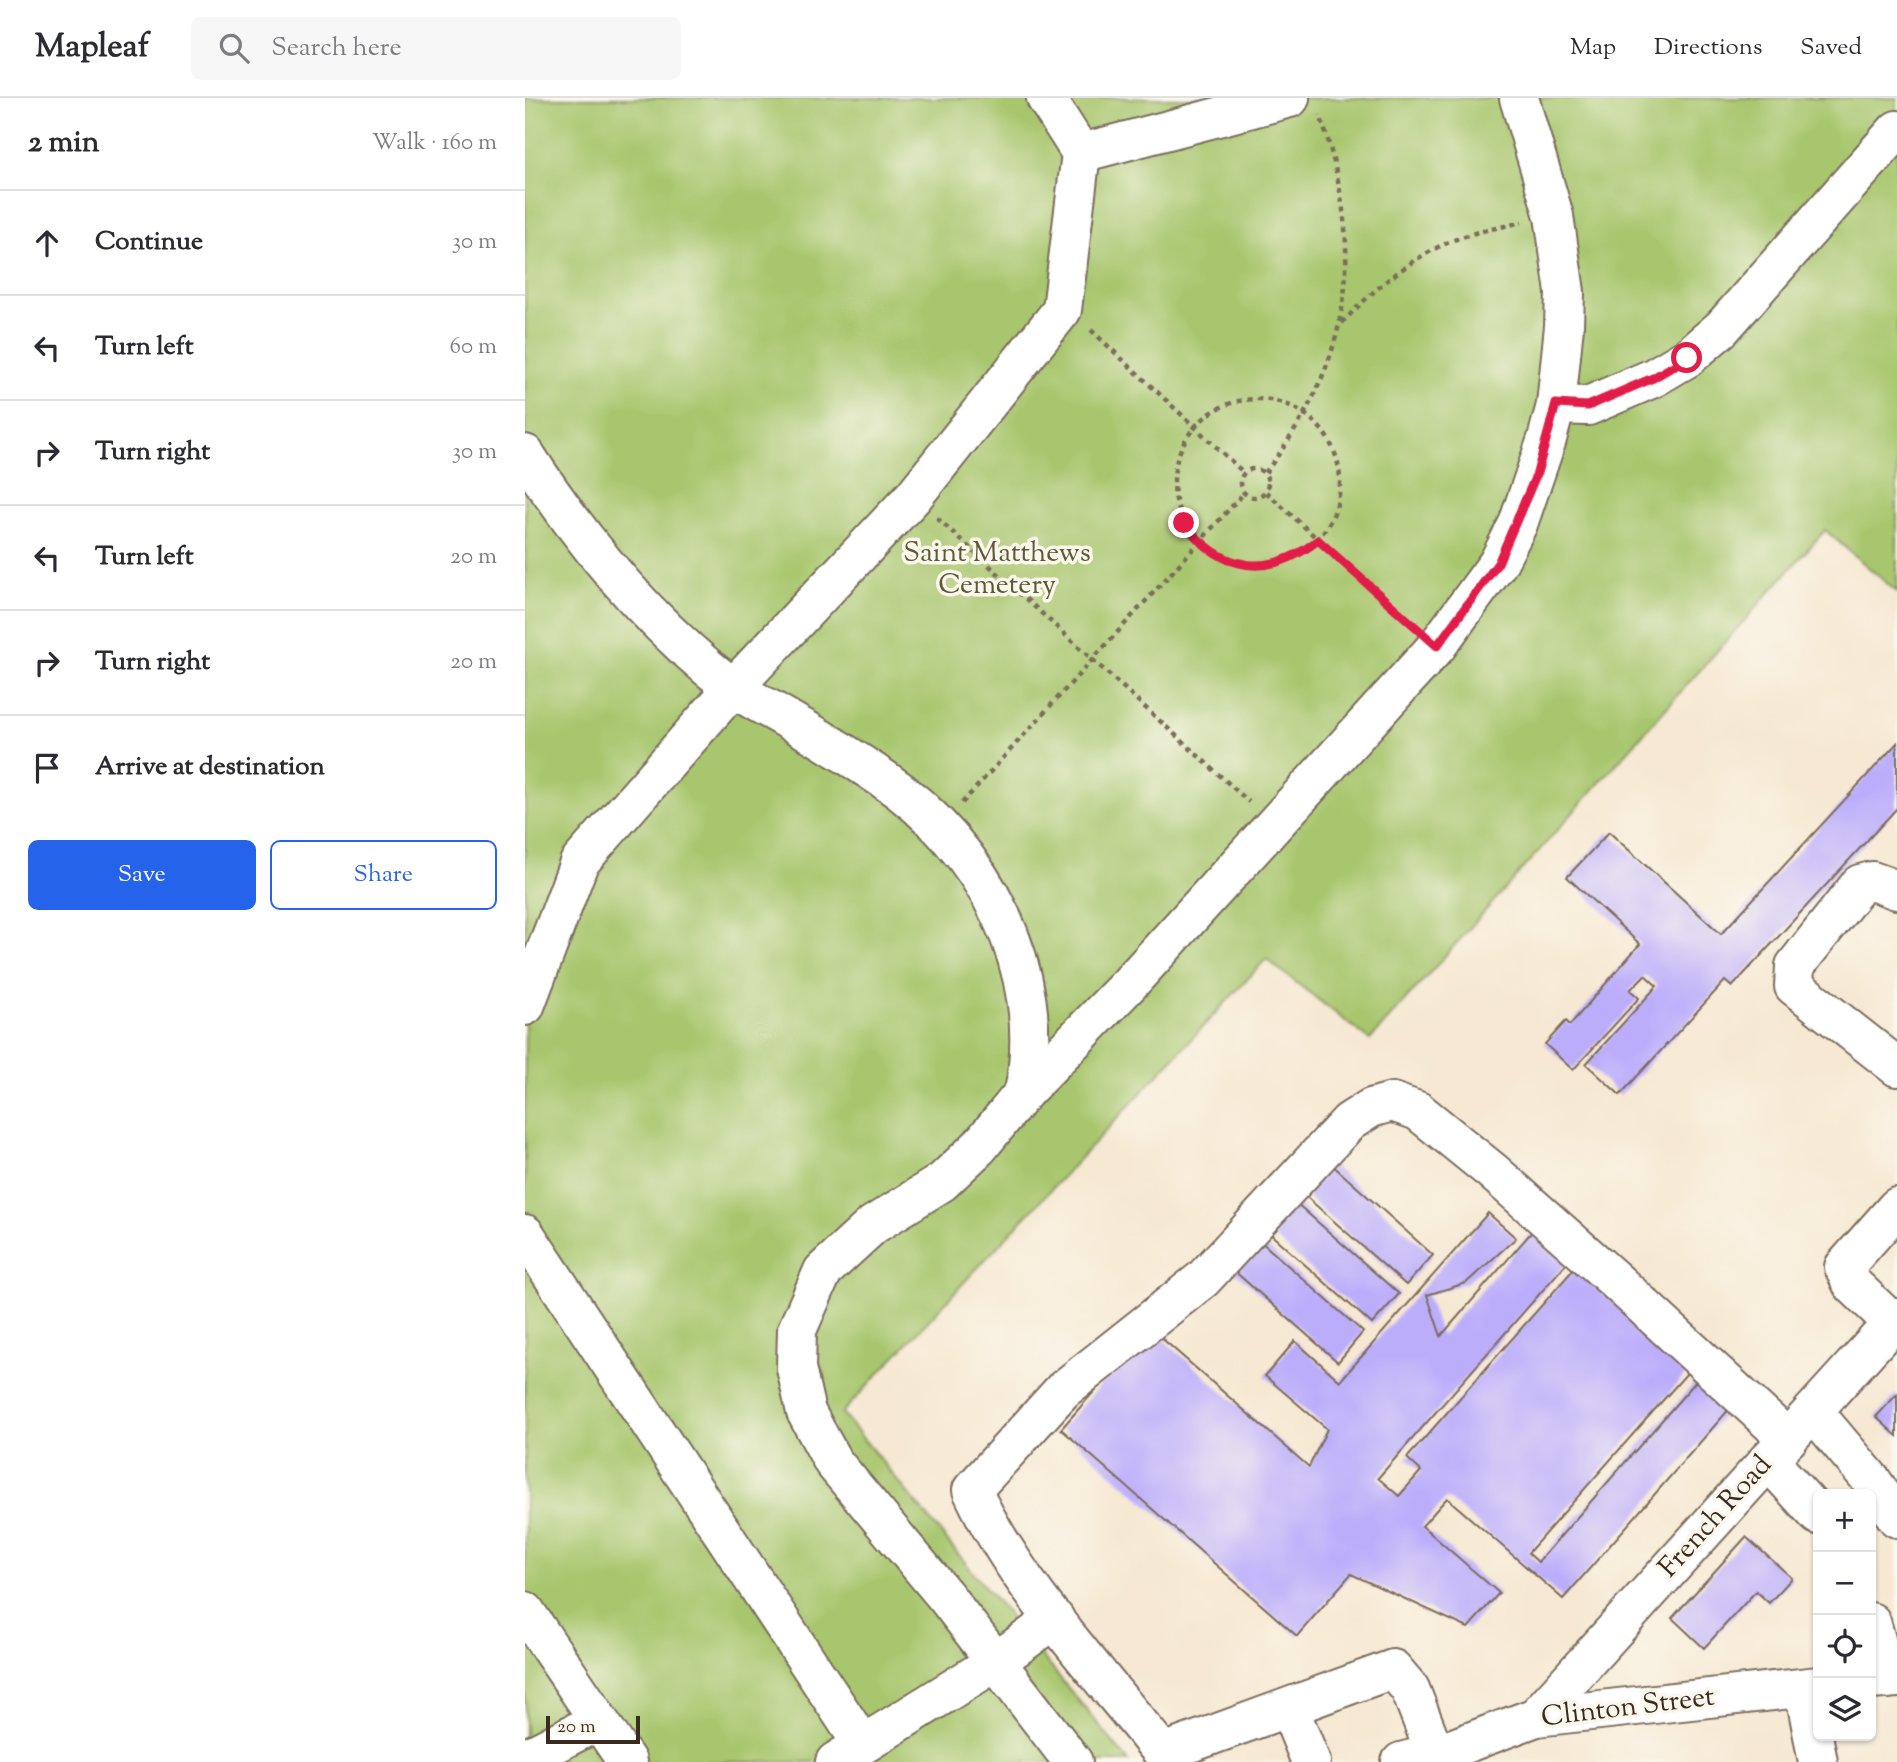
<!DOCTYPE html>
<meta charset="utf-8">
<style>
body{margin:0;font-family:"Sorts Mill Goudy",serif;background:#f7f7f7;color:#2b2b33}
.controls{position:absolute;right:21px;bottom:21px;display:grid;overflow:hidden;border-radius:10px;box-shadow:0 2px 5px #0004}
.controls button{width:63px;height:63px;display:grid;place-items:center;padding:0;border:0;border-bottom:2px solid #e1e1e2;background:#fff;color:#2b2b33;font:35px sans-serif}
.scale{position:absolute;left:21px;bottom:18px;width:94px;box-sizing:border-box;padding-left:7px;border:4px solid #3b2a1e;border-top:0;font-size:19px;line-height:24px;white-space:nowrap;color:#3b2a1e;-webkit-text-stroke:5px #fbf7ec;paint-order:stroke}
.stop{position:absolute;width:21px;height:21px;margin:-16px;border:5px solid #e11d48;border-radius:50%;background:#fff}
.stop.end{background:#e11d48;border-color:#fff;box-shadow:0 2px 7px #0008}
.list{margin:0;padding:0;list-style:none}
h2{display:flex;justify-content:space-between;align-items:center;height:91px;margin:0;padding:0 28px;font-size:30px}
h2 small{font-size:23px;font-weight:400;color:#7c7c81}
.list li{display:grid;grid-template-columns:46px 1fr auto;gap:21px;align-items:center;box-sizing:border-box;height:105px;padding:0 28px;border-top:2px solid #e1e1e2}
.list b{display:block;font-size:26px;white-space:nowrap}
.list em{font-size:23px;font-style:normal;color:#7c7c81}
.actions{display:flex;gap:14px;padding:21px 28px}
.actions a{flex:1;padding:16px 0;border:2px solid #2563eb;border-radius:10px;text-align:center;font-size:24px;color:#2563eb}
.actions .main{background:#2563eb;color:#fff}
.icon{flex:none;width:38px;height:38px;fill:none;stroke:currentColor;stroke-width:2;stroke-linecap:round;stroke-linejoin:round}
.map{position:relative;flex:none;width:1372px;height:1664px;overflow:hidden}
header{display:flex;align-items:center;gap:42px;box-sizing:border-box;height:98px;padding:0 35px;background:#fff;border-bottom:2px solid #e1e1e2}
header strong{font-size:33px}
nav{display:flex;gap:38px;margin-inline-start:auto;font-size:24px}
.search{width:490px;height:63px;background:#f7f7f7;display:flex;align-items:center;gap:18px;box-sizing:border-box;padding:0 24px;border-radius:10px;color:#7c7c81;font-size:26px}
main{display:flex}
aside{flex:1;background:#fff}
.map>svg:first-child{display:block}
.green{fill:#a7c66d;stroke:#717846;stroke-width:2}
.building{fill:#bcadfb}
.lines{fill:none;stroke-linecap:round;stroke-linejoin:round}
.minor-casing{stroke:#7c6c5d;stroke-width:42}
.major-casing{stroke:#7c6c5d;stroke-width:42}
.path{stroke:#7c6c5d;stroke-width:4.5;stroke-dasharray:5 5;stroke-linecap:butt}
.minor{stroke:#fff;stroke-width:38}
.major{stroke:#fff;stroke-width:38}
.route{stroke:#e11d48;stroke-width:9}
.labels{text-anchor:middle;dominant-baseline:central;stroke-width:7;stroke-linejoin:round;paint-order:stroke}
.park-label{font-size:28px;fill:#5b5936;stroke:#fbf7ec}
.street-label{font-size:28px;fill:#3b2a1e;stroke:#fbf7ec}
</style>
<header>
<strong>Mapleaf</strong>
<div class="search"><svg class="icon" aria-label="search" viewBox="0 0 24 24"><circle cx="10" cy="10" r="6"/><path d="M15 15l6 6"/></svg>Search here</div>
<nav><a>Map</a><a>Directions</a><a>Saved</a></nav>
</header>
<main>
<aside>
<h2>2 min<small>Walk · 160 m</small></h2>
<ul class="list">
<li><svg class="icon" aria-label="ahead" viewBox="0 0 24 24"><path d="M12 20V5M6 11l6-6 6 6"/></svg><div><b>Continue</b></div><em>30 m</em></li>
<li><svg class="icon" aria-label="left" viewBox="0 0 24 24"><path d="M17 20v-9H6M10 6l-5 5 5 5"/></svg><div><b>Turn left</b></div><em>60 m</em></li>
<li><svg class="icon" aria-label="right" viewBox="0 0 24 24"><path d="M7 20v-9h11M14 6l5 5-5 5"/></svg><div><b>Turn right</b></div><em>30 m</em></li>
<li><svg class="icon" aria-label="left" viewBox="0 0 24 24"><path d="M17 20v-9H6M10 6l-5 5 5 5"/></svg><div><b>Turn left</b></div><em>20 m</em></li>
<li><svg class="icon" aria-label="right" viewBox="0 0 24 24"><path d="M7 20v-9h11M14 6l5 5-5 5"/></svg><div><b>Turn right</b></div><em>20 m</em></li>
<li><svg class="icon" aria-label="arrive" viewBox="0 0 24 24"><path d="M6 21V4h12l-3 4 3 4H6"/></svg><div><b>Arrive at destination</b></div></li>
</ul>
<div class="actions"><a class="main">Save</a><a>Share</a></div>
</aside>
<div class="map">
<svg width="1372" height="1664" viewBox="0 0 1372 1664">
<rect width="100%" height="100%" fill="#fbf7ec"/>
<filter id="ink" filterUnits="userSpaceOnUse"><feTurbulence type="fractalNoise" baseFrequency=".0143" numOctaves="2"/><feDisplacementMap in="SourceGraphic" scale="14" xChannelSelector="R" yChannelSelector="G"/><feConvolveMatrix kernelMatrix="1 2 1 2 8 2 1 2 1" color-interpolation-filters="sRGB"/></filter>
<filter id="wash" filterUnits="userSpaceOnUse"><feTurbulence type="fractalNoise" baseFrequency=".00686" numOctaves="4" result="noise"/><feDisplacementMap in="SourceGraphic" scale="28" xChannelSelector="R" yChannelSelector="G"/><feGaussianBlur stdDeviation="1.57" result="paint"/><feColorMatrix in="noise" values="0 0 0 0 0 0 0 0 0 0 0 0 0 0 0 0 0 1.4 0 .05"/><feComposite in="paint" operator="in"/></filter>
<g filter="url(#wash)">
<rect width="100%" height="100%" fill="#f6e8d2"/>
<!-- green -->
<path class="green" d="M0 0H1372V494L1300 432 845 942 741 861 317 1315 604 1664H0Z"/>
<g id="blocks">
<!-- building -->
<g class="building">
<path d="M1372 645V710L1207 889 1200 883 1095 997 1061 966 1132 888 1120 877 1105 892 1114 900 1048 972 1020 946 1041 923 1045 927 1115 846 1042 779 1084 734 1196 836Z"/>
<path d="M805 1065 908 1157 881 1187 777 1095Z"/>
<path d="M770 1104 874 1196 847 1226 743 1134Z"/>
<path d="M963 1115 991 1140 941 1185 902 1197 916 1238 1011 1129 1046 1160 853 1380 874 1398 896 1373 882 1360 1054 1165 1170 1266 1003 1455 1013 1464 1173 1281 1206 1309 1038 1501 922 1400 897 1428 974 1495 943 1530 826 1476 772 1538 536 1331 625 1230 784 1369 802 1331 740 1278 770 1243 815 1283Z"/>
<path d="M734 1142 838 1234 813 1264 708 1172Z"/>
<path d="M1372 1296V1338L1351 1319Z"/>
<path d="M1221 1439 1267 1480 1244 1505 1231 1493 1179 1550 1147 1520Z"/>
</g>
</g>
</g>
<g filter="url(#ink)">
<use href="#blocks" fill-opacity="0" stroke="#7c6c5d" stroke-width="2"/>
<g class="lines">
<defs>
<g id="minor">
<path d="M556 55 765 0"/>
<path d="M1031 307 1063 308 1128 280 1162 260 1197 230 1372 32"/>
<path d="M0 356C57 444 123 525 207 589 224 601 244 610 262 621 294 639 326 659 357 680 458 748 524 872 499 994"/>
<path d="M1372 792 1347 783 1335 786 1270 868 1269 888 1372 969"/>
<path d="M0 908 54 765 208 590 388 399 537 212 556 55 521 0"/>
<path d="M0 1136 337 1646"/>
<path d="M1368 1225 1327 1186 1319 1169 1372 1109"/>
<path d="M1288 1313 1347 1383 1372 1420"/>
<path d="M1243 1362 1293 1417"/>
<path d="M0 1513 102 1664"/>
<path d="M1346 1524 1362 1581"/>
<path d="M1279 1590 1293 1664"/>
<path d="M764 1610 786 1664"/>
<path d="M1011 1619 1372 1220"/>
<path d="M638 1655 868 1571 885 1591 910 1655"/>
<path d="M0 1661 73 1623"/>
<path d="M310 1664 469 1565 530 1521"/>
<path d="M548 1664 421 1499 308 1364 281 1314 271 1270 272 1232 298 1173 348 1127 417 1084 454 1049 499 994 605 885 912 548 973 465 993 426 1022 341 1031 307 1039 228 1040 194 1029 118 994 0"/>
<path d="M645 1664C578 1579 492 1490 447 1392L538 1292 678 1181 824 1024 846 1010 867 1004 893 1013 967 1073 1091 1183 1263 1341"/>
</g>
<g id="major">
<path d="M1346 1582 1372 1580"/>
<path d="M876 1664 926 1651 1011 1619 1293 1588"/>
</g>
</defs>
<!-- minor casing -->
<use href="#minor" class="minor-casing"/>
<!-- major casing -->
<use href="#major" class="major-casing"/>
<!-- path -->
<g class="path">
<path d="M817 225C849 191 885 160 929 142 950 133 974 130 997 124"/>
<path d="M566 232 719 375"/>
<circle cx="732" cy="384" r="83"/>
<circle cx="729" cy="385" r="14"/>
<path d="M740 375C829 259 841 154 795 17"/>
<path d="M741 394 885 525"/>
<path d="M412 420 724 704"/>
<path d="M437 705 719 395"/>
</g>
<!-- minor -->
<use href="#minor" class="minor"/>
<!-- major -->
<use href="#major" class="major"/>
</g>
</g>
<g class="lines" filter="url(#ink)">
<!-- route -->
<path class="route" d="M659 425C697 474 744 481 793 442L912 548 973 465 1012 375 1031 306 1063 308 1128 280 1162 260"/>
</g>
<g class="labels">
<!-- park labels -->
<g class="park-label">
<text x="472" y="456">Saint Matthews<tspan x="472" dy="32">Cemetery</tspan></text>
</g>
<!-- street labels -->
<g class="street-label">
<text transform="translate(1191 1419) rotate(-48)">French Road</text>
<text transform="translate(1103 1610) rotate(-7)">Clinton Street</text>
</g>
</g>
</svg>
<div class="controls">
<button>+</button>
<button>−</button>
<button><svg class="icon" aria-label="locate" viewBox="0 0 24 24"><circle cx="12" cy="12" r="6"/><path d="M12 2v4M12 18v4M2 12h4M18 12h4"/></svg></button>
<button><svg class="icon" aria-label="layers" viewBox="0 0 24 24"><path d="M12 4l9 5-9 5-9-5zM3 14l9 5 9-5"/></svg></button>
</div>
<div class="scale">20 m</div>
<div class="stop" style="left:1162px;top:260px"></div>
<div class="stop end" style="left:659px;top:425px"></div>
</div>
</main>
